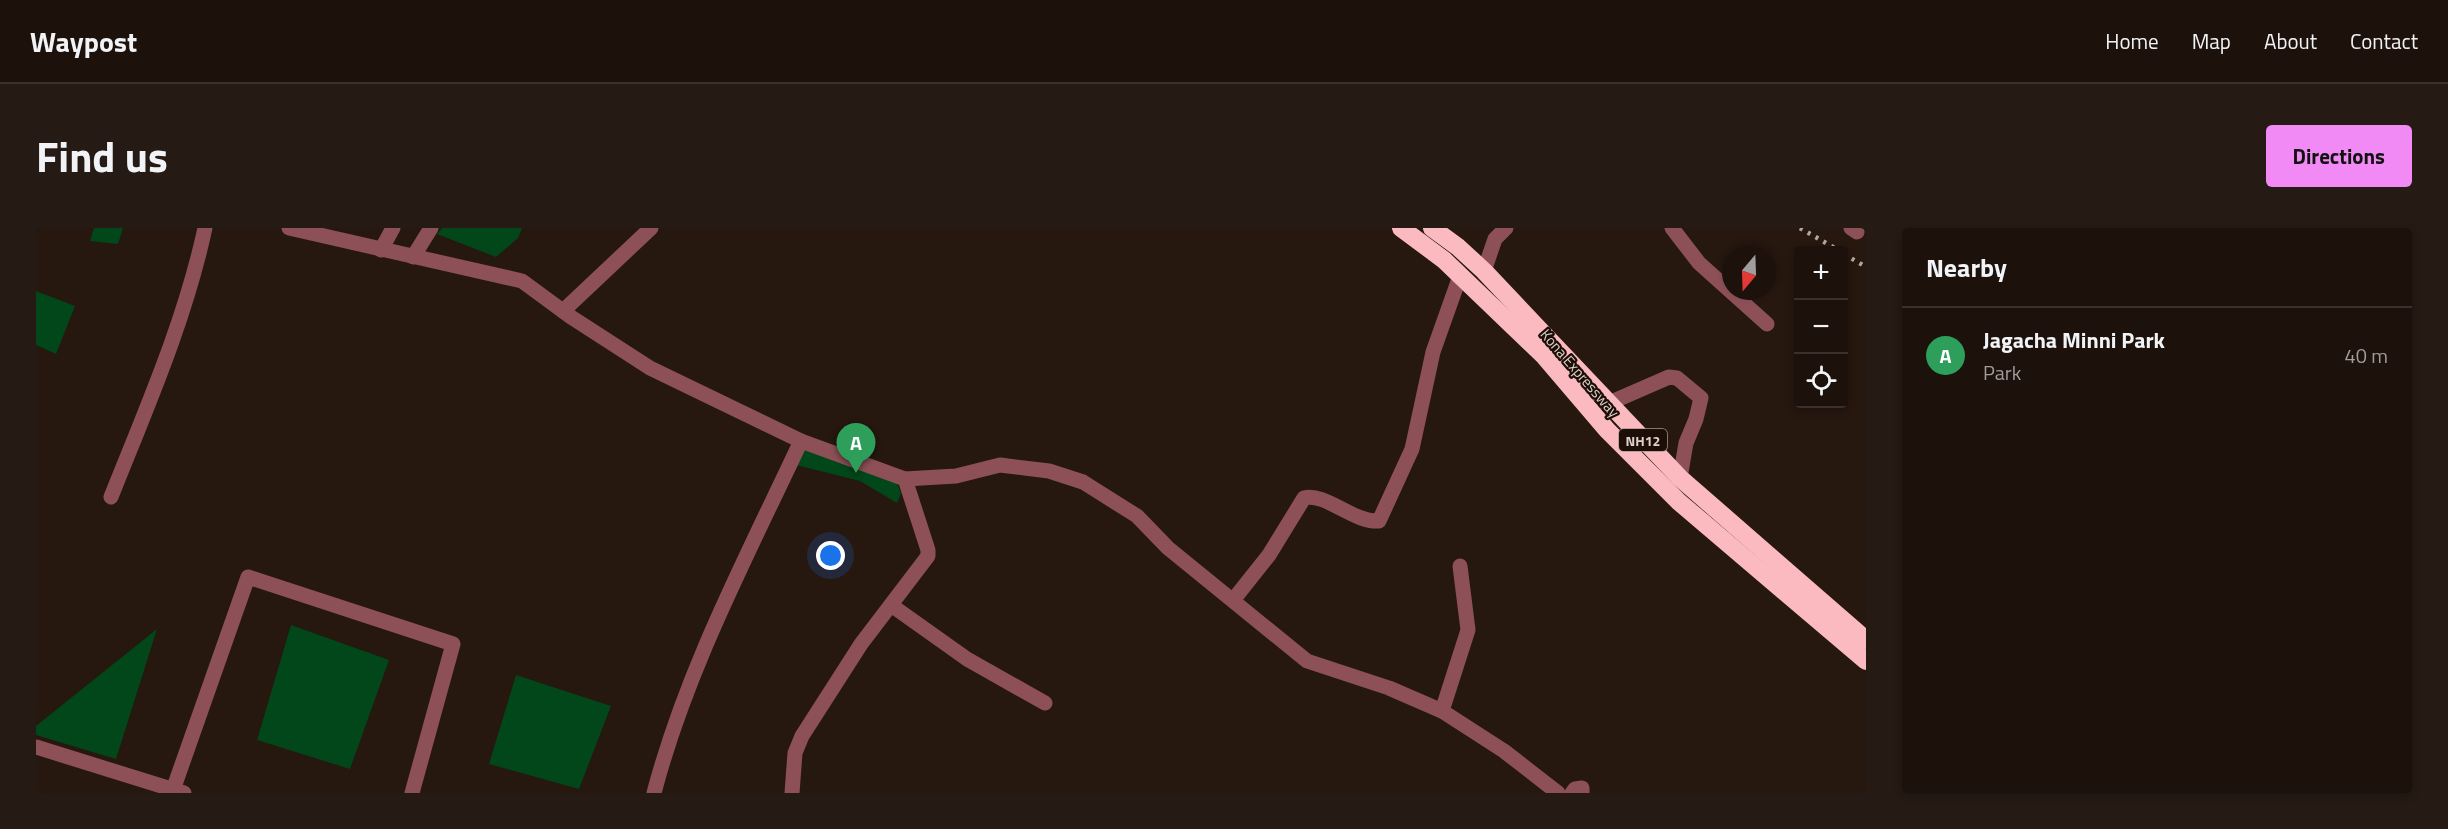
<!DOCTYPE html>
<meta charset="utf-8">
<style>
body{margin:0;font-family:"Titillium Web",sans-serif;background:#251a14;color:#f1f3f6}
.controls{position:absolute;right:18px;top:18px;display:grid;overflow:hidden;border-radius:6px;box-shadow:0 3px 9px #0003}
.controls button{width:54px;height:54px;display:grid;place-items:center;padding:0;border:0;border-bottom:2px solid #3a312c;background:#1c110b;color:#f1f3f6;font:30px sans-serif}
.compass{position:absolute;left:1686px;top:18px;width:54px;height:54px;border-radius:50%;background:#1c110b;box-shadow:0 3px 9px #0003;rotate:199deg}
.you{position:absolute;left:795px;top:328px;width:21px;height:21px;margin:-15px;border:4px solid #fff;border-radius:50%;background:#1a73e8;box-shadow:0 0 0 9px #1a73e833}
.badge{display:grid;place-items:center;width:39px;height:39px;border-radius:50%;background:#f18af4;color:#fff;font-size:20px;font-weight:700}
.pin{position:absolute;translate:-50% -50px;filter:drop-shadow(0 2px 3px #0008)}
.pin::after{content:'';position:absolute;top:32px;width:21px;height:18px;background:inherit;clip-path:polygon(0 0,100% 0,50% 100%)}
.list{margin:0;padding:0;list-style:none}
h2{display:flex;justify-content:space-between;align-items:center;height:78px;margin:0;padding:0 24px;font-size:26px}
h2 small{font-size:20px;font-weight:400;color:#a09d9d}
.list li{display:grid;grid-template-columns:39px 1fr auto;gap:18px;align-items:center;box-sizing:border-box;height:96px;padding:0 24px;border-top:2px solid #3a312c}
.list b{display:block;font-size:22px;white-space:nowrap}
.list p{margin:0;font-size:20px;white-space:nowrap;color:#a09d9d}
.list em{font-size:20px;font-style:normal;color:#a09d9d}
.icon{flex:none;width:33px;height:33px;fill:none;stroke:currentColor;stroke-width:2;stroke-linecap:round;stroke-linejoin:round}
.map{position:relative;flex:none;width:1830px;height:565px;overflow:hidden;border-radius:6px}
header{display:flex;align-items:center;gap:36px;box-sizing:border-box;height:84px;padding:0 30px;background:#1c110b;border-bottom:2px solid #3a312c}
header strong{font-size:28px}
nav{display:flex;gap:33px;margin-inline-start:auto;font-size:21px}
.intro{display:flex;align-items:center;justify-content:space-between;box-sizing:border-box;height:144px;padding:0 36px}
h1{margin:0;font-size:42px}
.button{padding:15px 27px;border-radius:6px;background:#f18af4;color:#111;font-size:21px;font-weight:700}
main{display:flex;gap:36px;padding:0 36px}
aside{flex:1;background:#1c110b;border-radius:6px;box-shadow:0 3px 9px #0003}
.map>svg:first-child{display:block}
.green{fill:#014719}
.lines{fill:none;stroke-linecap:round;stroke-linejoin:round}
.minor{stroke:#8d5057;stroke-width:15}
.highway{stroke:#fabac0;stroke-width:18}
.rail{stroke:#b3a7a0;stroke-width:4.5;stroke-dasharray:3 6;stroke-linecap:butt}
.labels{text-anchor:middle;dominant-baseline:central;stroke-width:4.5;stroke-linejoin:round;paint-order:stroke}
.shield{fill:#1d0e07;stroke:#a39690;stroke-width:1.5}
.shield-label{font-size:14px;font-weight:bold;fill:#dcd1cb}
.street-label{font-size:15px;fill:#dcd1cb;stroke:#1d0e07}
</style>
<header>
<strong>Waypost</strong>
<nav><a>Home</a><a>Map</a><a>About</a><a>Contact</a></nav>
</header>
<div class="intro"><h1>Find us</h1><a class="button">Directions</a></div>
<main>
<div class="map">
<svg width="1830" height="565" viewBox="0 0 1830 565">
<rect width="100%" height="100%" fill="#26170f"/>
<!-- green -->
<g class="green">
<path d="M58 0H87L82 16 54 13Z"/>
<path d="M406 0H486L482 10 460 29 401 6Z"/>
<path d="M0 63 39 78 20 126 0 117Z"/>
<path d="M765 215 858 249 865 265 861 275 824 253 760 237Z"/>
<path d="M255 397 353 432 314 541 221 512Z"/>
<path d="M121 401 80 531 0 507V498Z"/>
<path d="M480 447 575 478 543 561 453 536Z"/>
</g>
<g class="lines">
<!-- minor -->
<g class="minor">
<path d="M253 0 486 53 535 89 614 140 765 213"/>
<path d="M1636 0 1663 35 1731 96"/>
<path d="M1815 0 1821 4"/>
<path d="M345 22 357 0"/>
<path d="M377 29 395 0"/>
<path d="M1448 43 1459 11 1470 0"/>
<path d="M527 83 615 0"/>
<path d="M1571 176 1633 149 1641 150 1665 170 1660 191 1650 215 1644 250"/>
<path d="M75 269C110 181 149 93 169 0"/>
<path d="M1198 371 1233 327 1268 270C1289 264 1318 295 1343 293L1376 221 1397 124 1424 48"/>
<path d="M855 377 931 431 1009 475"/>
<path d="M1406 483 1432 402 1424 338"/>
<path d="M0 519 148 565"/>
<path d="M137 562 212 349 417 416 376 565"/>
<path d="M618 565C650 443 711 328 765 213L869 251 920 248 964 237 1013 243 1047 254 1101 288 1132 320 1271 433 1353 460 1406 483 1468 523 1522 565"/>
<path d="M756 565 759 525 766 508 825 416 892 328V322L869 251"/>
<path d="M1536 565 1539 561 1546 560V565"/>
</g>
<!-- highway -->
<g class="highway">
<path d="M1365 0 1408 32 1507 127 1571 202 1643 274 1830 433"/>
<path d="M1396 0 1422 19 1448 43 1644 250 1830 412"/>
</g>
<!-- rail -->
<g class="rail">
<path d="M1764 0 1802 22"/>
<path d="M1808 26 1830 39"/>
</g>
</g>
<g class="labels">
<!-- shield labels -->
<rect class="shield" x="1583" y="201" width="48" height="22" rx="4.5"/>
<g class="shield-label">
<text x="1607" y="212">NH12</text>
</g>
<!-- street labels -->
<g class="street-label">
<text transform="translate(1544 145) rotate(49)">Kona Expressway</text>
</g>
</g>
</svg>
<div class="controls">
<button>+</button>
<button>−</button>
<button><svg class="icon" aria-label="locate" viewBox="0 0 24 24"><circle cx="12" cy="12" r="6"/><path d="M12 2v4M12 18v4M2 12h4M18 12h4"/></svg></button>
</div>
<svg class="compass" viewBox="-18 -18 36 36"><path d="M0-13l5 13h-10z" fill="#e53935"/><path d="M0 13l5-13h-10z" fill="#a09d9d"/></svg>
<div class="you"></div>
<div class="pin badge" style="left:820px;top:245px;background:#2e9e5b">A</div>
</div>
<aside>
<h2>Nearby<small></small></h2>
<ul class="list">
<li><span class="badge" style="background:#2e9e5b">A</span><div><b>Jagacha Minni Park</b><p>Park</p></div><em>40 m</em></li>
</ul>
</aside>
</main>
